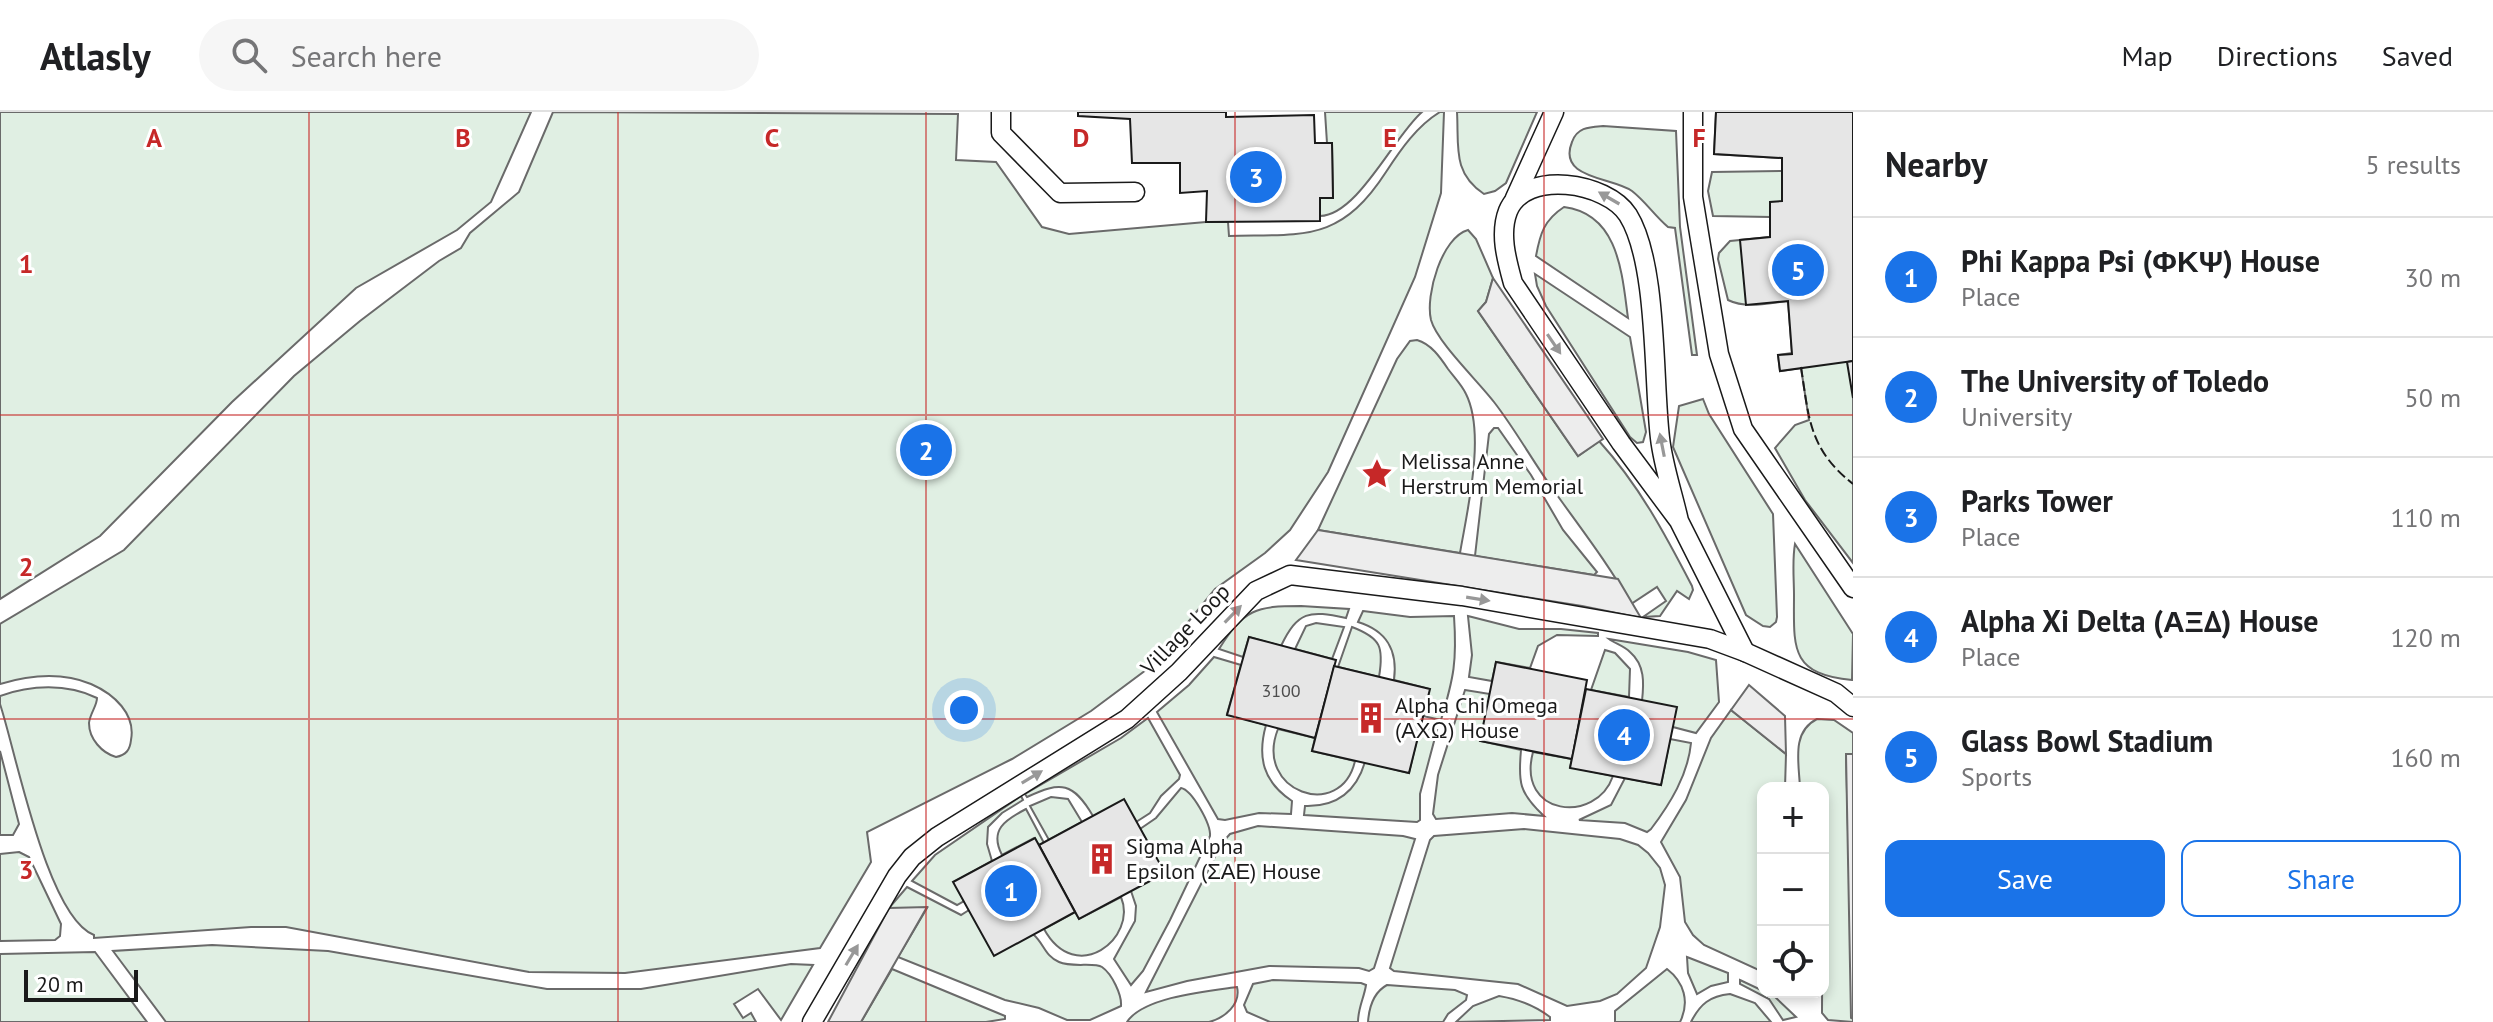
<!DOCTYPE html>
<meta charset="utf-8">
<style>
body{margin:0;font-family:"PT Sans",sans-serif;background:#f6f6f6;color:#202124}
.controls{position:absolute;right:24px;bottom:24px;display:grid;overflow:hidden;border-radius:16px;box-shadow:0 4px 12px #0003}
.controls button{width:72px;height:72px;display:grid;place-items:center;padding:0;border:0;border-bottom:2px solid #e0e0e0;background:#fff;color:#202124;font:40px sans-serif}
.scale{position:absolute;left:24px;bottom:20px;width:114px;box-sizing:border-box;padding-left:8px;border:4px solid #1a1a1a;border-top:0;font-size:22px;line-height:28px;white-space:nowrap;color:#1a1a1a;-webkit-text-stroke:6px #fff;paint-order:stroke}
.you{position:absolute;left:964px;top:598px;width:28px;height:28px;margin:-20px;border:6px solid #fff;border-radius:50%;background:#1a73e8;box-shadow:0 0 0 12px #1a73e833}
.badge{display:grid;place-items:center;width:52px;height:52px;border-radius:50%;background:#1a73e8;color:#fff;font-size:26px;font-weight:700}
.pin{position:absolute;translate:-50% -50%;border:4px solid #fff;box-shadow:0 2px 8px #0006}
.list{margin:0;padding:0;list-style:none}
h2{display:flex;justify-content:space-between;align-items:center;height:104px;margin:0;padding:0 32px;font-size:34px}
h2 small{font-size:26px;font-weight:400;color:#757577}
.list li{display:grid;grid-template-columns:52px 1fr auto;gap:24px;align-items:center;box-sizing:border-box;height:120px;padding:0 32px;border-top:2px solid #e0e0e0}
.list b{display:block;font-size:30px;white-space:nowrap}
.list p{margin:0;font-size:26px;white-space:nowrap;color:#757577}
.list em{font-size:26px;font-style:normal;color:#757577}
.actions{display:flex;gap:16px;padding:24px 32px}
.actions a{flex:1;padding:18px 0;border:2px solid #1a73e8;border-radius:16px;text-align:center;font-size:28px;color:#1a73e8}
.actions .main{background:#1a73e8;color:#fff}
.icon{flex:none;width:44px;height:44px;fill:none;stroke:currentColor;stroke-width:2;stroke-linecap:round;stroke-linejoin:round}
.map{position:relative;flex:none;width:1853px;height:910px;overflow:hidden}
header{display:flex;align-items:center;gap:48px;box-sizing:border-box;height:112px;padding:0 40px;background:#fff;border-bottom:2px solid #e0e0e0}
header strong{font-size:38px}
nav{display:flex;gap:44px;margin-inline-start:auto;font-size:28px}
.search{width:560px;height:72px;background:#f6f6f6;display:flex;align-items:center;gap:20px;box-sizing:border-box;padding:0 28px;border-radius:44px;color:#757577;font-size:30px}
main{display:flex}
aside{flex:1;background:#fff}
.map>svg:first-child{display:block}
.green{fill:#e0efe3;stroke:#6a6a6a;stroke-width:2}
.parking{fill:#ededed;stroke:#6a6a6a;stroke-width:2}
.building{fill:#e6e6e6;stroke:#1a1a1a;stroke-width:2}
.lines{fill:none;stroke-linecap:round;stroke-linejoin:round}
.lane-casing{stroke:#1a1a1a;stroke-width:21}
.lane{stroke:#fff;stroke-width:18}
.fence{stroke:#1a1a1a;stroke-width:2;stroke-dasharray:10 4;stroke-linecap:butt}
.oneway{fill:#989898}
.grid{fill:none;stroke:#c62828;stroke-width:2;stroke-opacity:0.55}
.labels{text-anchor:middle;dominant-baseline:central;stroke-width:6;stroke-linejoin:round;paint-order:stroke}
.number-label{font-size:18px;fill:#4d4d4d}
.poi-label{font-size:22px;fill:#1a1a1a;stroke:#fff;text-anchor:start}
.street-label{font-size:22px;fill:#1a1a1a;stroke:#fff}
.grid-label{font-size:26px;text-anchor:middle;font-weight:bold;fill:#c62828;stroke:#fff;stroke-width:6;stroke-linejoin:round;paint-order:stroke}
</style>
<header>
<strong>Atlasly</strong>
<div class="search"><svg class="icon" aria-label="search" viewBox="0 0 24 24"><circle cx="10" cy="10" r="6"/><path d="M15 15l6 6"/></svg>Search here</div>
<nav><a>Map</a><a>Directions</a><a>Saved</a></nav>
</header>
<main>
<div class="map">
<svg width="1853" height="910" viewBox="0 0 1853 910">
<rect width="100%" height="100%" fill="#fff"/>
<!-- green -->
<g class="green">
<path d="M0 0H531L491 90 457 118 356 176 232 290 100 424 0 487Z"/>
<path d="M553 0 958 2 956 48 996 50 1042 115 1069 122 1206 110H1228L1229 124C1304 122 1340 131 1386 60 1401 37 1417 14 1440 0H1444L1441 81 1415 165 1328 360 1290 418 1265 441 1215 477 1154 552 1091 599 1012 647 867 720 871 750 820 836 625 861 529 860 286 815H251L94 826V823C47 805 16 640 0 592V584C30 573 67 571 97 586 97 594 90 601 89 611 89 627 102 641 116 645 126 643 130 638 131 628 136 602 114 582 91 572 62 560 30 563 0 572V512L124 438 294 264 360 209 439 149 461 136 470 121 519 80Z"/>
<path d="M1325 0H1422C1394 24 1358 103 1320 104V86L1333 85 1332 32 1327 31Z"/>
<path d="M1457 0H1537L1506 71 1495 79 1484 82C1452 61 1459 34 1457 0Z"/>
<path d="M1716 0H1853V451L1805 388 1775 336 1795 313 1809 308 1801 256 1780 259 1778 243 1792 241 1788 189C1769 191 1746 197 1728 188L1718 147 1719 141 1730 129 1770 125V105L1713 104 1708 79 1712 60 1782 59V46L1714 42Z"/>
<path d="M1603 14 1676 19 1680 115 1697 243H1692L1675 116 1668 115C1655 104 1645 89 1632 79 1612 65 1557 67 1572 30 1577 15 1590 15 1603 14Z"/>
<path d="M1564 95C1619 102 1622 162 1628 206L1536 144C1540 122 1544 108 1564 95Z"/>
<path d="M1468 118 1476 127 1493 166 1486 190 1478 199 1578 344 1599 329C1639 373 1665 422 1692 474L1693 478 1689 487 1677 479 1660 504 1643 505 1666 489 1657 475 1631 492C1608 451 1579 414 1552 376 1532 348 1515 317 1494 290 1478 269 1437 230 1431 208 1425 183 1442 125 1468 118Z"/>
<path d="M1535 162 1630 225 1646 320 1643 330 1637 331 1630 325 1546 194 1537 174Z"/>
<path d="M1417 228C1431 232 1440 245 1448 257 1454 265 1462 273 1466 282 1486 322 1467 399 1460 441L1318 418 1397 247 1410 229Z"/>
<path d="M1703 287 1709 302 1773 402 1777 505 1776 510 1770 515 1763 514 1746 503 1673 335 1679 294Z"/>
<path d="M1494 316H1498L1531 363 1563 418 1597 460 1594 463 1475 444 1489 322Z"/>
<path d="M1795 432 1853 522 1852 568C1789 562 1794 535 1794 483 1794 467 1792 448 1795 432Z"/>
<path d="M1301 494 1349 497 1346 506C1309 498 1298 499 1281 534L1249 525 1243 545 1219 537C1244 497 1256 494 1301 494Z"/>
<path d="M1363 499 1410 505 1454 504C1457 549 1454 565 1441 608L1423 604 1429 577 1394 568C1398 538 1387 519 1358 510Z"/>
<path d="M1468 504 1519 517H1561L1598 521V524L1557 523 1538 534 1530 556 1496 550 1492 569 1469 565 1472 543Z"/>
<path d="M1316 511 1344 515 1332 547 1295 537 1306 514Z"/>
<path d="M1352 515C1381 526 1384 535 1379 565L1338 555Z"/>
<path d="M1609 527 1688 540 1716 548 1719 590 1696 621 1673 615 1642 589C1644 571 1645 553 1630 540 1624 534 1614 531 1609 527Z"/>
<path d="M1605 538 1615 541 1630 557 1629 585 1591 578Z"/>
<path d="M1214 545 1241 553 1227 602 1266 613C1257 645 1263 670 1292 689L1291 702 1259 701 1225 708 1218 707 1157 600 1189 573Z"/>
<path d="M1465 578 1490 582 1481 629 1521 638C1518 670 1519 681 1544 704L1512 701 1436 707 1433 702 1438 663Z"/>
<path d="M1731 598 1786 642 1785 676H1763V860L1704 833 1693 823 1685 810 1680 765 1661 730 1686 688 1711 626Z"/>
<path d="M1148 606 1180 663 1179 667 1161 684 1150 701 1136 710 1093 704C1073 670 1061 669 1027 685L1025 682 1121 626Z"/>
<path d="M1817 607 1834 608 1853 621V642L1846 643 1853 910 1828 908 1822 901 1823 676H1800C1799 651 1791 620 1817 607Z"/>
<path d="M1420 615 1437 618 1420 682V708L1417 710 1304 703 1305 694C1337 695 1356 680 1365 650L1409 661Z"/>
<path d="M1278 617 1315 626 1312 639 1355 649C1341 710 1253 680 1278 617Z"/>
<path d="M1670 627 1691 631C1688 663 1670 692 1651 717L1647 720 1625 711 1579 708 1611 693 1625 666 1661 673Z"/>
<path d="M0 639 19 712 13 723H0Z"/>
<path d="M1533 640 1572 647 1570 655 1613 664C1596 713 1516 704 1533 640Z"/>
<path d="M1181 676C1192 678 1211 712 1210 724L1170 808 1143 859 1131 873 1114 847 1135 809 1136 794 1131 779 1140 717 1156 706Z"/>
<path d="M1021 684 1023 688 1002 701 988 715 987 732 992 749 954 770 964 789 957 793 912 769 935 743Z"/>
<path d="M1051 685 1068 687 1082 710 1049 728 1030 694Z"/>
<path d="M1026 697 1044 731 1039 733 1034 726 1002 743C989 718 1005 708 1026 697Z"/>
<path d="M1258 714 1403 724 1415 727 1374 856 1369 859 1359 856 1269 854 1187 869 1146 880 1222 731 1230 722Z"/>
<path d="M1524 717 1620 727 1638 733 1648 741 1660 756 1665 773 1660 815 1646 856 1617 882 1600 889 1567 894 1518 872 1394 859 1390 856 1430 728 1434 724Z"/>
<path d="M19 740 29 745 61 812 60 824 55 828 0 829V742Z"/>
<path d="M907 775 961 803 969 798C982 803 1026 816 1034 823 1044 832 1045 844 1059 850 1072 856 1094 850 1102 855 1112 862 1122 883 1121 894L1090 908H1067L1039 896 1005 888 898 845 927 796H889Z"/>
<path d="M1121 785C1138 826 1076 875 1044 817L1075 800 1079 807Z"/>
<path d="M212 833 328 839 547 877H641L791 852 813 853 781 908 758 877 734 892 743 906 751 901 756 910H166L113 839Z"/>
<path d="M95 840 147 910H0V842Z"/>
<path d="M1687 845 1728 861V870L1711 874 1697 882 1688 861Z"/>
<path d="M892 857 1005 904V907L986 910H861Z"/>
<path d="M1667 857C1684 870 1690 890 1680 910H1615V899Z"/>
<path d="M1273 868 1361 871 1366 873C1364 886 1358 896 1358 910H1270L1247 900 1244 893 1253 872Z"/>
<path d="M1740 868 1774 884 1796 905 1783 908 1769 887 1740 872Z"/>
<path d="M1387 873 1455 878 1467 883 1466 888 1448 902 1443 910H1368C1369 896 1374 880 1387 873Z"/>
<path d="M1237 875C1241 892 1225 906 1209 910 1193 910 1147 910 1127 910 1143 885 1208 879 1237 875Z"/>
<path d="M1730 882 1755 891 1771 910H1691C1700 892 1710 884 1730 882Z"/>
<path d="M1499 884C1518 887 1534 893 1550 905V908L1456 910 1473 894Z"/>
</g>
<!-- parking -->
<g class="parking">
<path d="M1493 166 1603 327 1578 344 1478 199 1486 190Z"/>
<path d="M1318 418 1618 467 1641 506 1582 494 1296 448Z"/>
<path d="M1749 573 1785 604 1786 642 1731 598Z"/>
<path d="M1846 642H1853V907L1851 906Z"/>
<path d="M927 795 861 910H828L889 796Z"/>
</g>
<!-- building -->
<g class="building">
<path d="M1078 0H1226V5L1314 3 1315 31H1332L1333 86H1320V109L1206 110 1207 79 1180 81V51H1132L1130 7 1078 4Z"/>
<path d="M1716 0H1853V249L1780 259 1778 243 1792 242 1788 189 1746 193 1740 128 1770 125V90L1782 89V46L1714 42Z"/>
<path d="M1853 249V286L1847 250Z"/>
<path d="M1249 525 1336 548 1315 626 1227 603Z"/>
<path d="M1496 550 1587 568 1572 647 1480 629Z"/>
<path d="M1334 554 1430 577 1409 661 1312 639Z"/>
<path d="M1586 577 1677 595 1661 673 1570 656Z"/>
<path d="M1124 687 1165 761 1079 807 1039 733Z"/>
<path d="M1035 726 1075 800 994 844 953 770Z"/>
</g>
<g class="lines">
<defs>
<g id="lane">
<path d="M1001 0V21L1060 81 1135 80"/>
<path d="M1693 0V85L1719 242 1743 317 1853 476"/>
<path d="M1515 86 1554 0"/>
<path d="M1679 409C1673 382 1663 353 1660 326 1653 268 1658 151 1628 103 1607 70 1525 57 1508 99 1499 122 1507 149 1513 171L1621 331 1679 409 1745 540"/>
<path d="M812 910 897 764 912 745 937 725 1127 607 1179 560 1256 479 1290 463 1462 484 1710 527 1745 540 1836 581 1853 595"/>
</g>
</defs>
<!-- lane casing -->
<use href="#lane" class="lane-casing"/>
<!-- lane -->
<use href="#lane" class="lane"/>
<!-- fence -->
<path class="fence" d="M1801 255C1809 307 1809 337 1853 372"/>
</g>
<!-- one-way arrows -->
<defs><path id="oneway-solid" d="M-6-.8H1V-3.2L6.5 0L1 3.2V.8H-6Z" transform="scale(2)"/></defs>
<g class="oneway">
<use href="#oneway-solid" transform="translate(1609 86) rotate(-150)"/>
<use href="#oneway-solid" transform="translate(1554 232) rotate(56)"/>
<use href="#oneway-solid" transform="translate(1662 333) rotate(-101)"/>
<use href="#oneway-solid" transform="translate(1478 487) rotate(9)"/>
<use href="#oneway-solid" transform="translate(1233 502) rotate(-46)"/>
<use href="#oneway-solid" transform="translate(1032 665) rotate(-31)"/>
<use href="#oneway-solid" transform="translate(852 843) rotate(-59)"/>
</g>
<!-- grid -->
<path class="grid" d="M309 0V910M618 0V910M926 0V910M1235 0V910M1544 0V910M0 303H1853M0 607H1853"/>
<!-- icons -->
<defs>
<symbol id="sight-bare" viewBox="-9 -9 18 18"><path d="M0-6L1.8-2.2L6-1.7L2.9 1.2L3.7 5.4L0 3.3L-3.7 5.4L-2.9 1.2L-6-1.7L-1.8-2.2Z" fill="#c62828" stroke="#fff" stroke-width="2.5" paint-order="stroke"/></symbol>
<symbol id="building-bare" viewBox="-9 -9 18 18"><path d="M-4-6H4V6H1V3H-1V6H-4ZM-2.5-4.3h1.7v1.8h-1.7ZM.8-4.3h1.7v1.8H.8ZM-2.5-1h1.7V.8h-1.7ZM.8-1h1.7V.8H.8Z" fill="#c62828" stroke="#fff" stroke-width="2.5" paint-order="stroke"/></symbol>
</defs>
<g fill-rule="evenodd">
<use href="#sight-bare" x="1355" y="340" width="44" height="44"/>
<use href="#building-bare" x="1349" y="584" width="44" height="44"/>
<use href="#building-bare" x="1080" y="725" width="44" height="44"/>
</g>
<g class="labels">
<!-- number labels -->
<g class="number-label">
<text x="1281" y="578">3100</text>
</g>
<!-- poi labels -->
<g class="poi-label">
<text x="1401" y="349">Melissa Anne<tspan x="1401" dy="25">Herstrum Memorial</tspan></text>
<text x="1395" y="593">Alpha Chi Omega<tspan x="1395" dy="25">(ΑΧΩ) House</tspan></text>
<text x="1126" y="734">Sigma Alpha<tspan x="1126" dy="25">Epsilon (ΣΑΕ) House</tspan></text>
</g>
<!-- street labels -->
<g class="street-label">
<text transform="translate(1185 517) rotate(-46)">Village Loop</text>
</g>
</g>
<g class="grid-label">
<text x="154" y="35">A</text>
<text x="463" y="35">B</text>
<text x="772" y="35">C</text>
<text x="1081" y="35">D</text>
<text x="1390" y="35">E</text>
<text x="1699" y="35">F</text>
<text x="26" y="161">1</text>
<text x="26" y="464">2</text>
<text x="26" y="767">3</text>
</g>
</svg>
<div class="controls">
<button>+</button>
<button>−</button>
<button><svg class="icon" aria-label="locate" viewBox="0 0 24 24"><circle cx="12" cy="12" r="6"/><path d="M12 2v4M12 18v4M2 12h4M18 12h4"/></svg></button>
</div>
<div class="scale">20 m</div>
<div class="you"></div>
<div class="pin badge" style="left:1011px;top:779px">1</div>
<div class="pin badge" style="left:926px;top:338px">2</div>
<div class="pin badge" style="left:1256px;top:65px">3</div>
<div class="pin badge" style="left:1624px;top:623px">4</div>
<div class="pin badge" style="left:1798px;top:158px">5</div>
</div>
<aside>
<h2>Nearby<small>5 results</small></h2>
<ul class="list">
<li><span class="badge">1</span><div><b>Phi Kappa Psi (ΦΚΨ) House</b><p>Place</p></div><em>30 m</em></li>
<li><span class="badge">2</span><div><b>The University of Toledo</b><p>University</p></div><em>50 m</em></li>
<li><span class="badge">3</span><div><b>Parks Tower</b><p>Place</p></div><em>110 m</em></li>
<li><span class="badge">4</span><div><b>Alpha Xi Delta (ΑΞΔ) House</b><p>Place</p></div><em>120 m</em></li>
<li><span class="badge">5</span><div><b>Glass Bowl Stadium</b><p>Sports</p></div><em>160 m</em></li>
</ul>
<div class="actions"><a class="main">Save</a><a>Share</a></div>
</aside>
</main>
